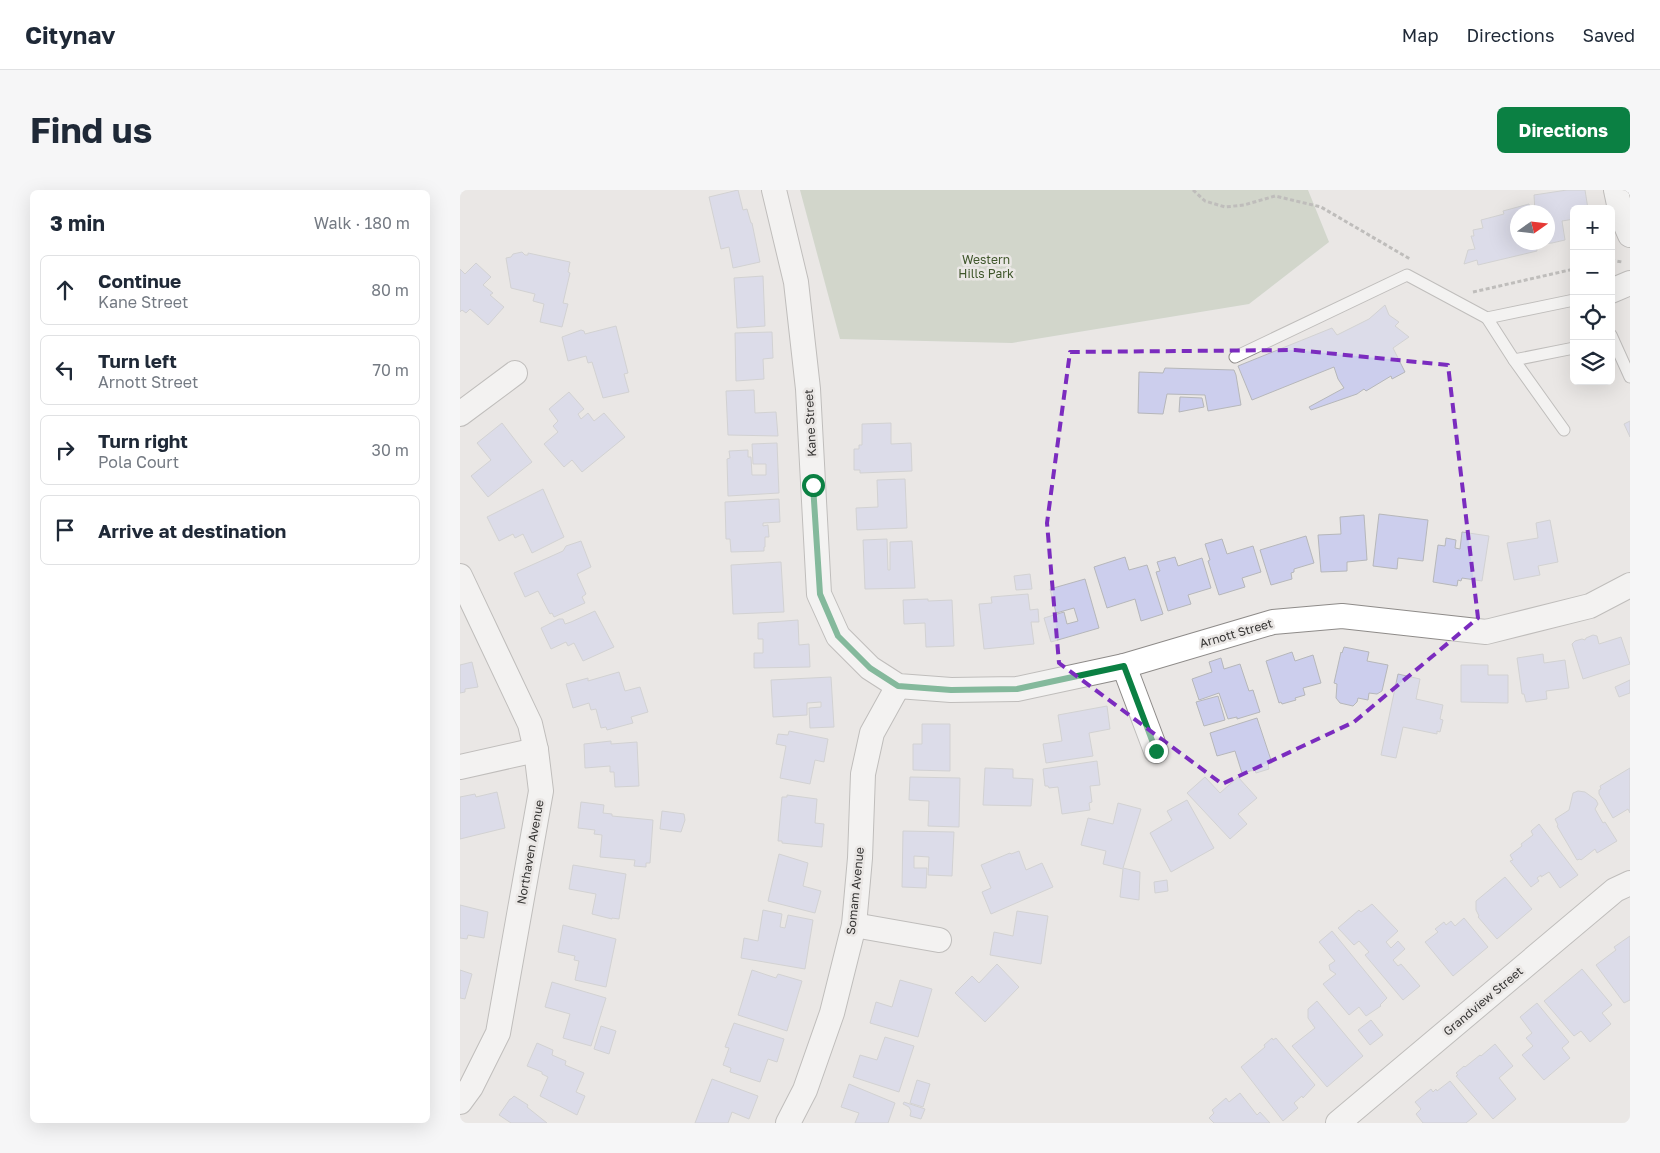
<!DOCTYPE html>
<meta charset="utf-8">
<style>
body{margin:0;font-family:"Golos Text",sans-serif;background:#f6f6f7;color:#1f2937}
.controls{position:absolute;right:15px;top:15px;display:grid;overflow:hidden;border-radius:8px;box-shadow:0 5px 20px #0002}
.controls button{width:45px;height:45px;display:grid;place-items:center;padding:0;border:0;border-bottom:1px solid #e0e1e3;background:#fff;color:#1f2937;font:25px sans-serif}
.compass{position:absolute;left:1050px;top:15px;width:45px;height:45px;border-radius:50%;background:#fff;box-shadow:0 5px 20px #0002;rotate:76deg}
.stop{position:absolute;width:15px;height:15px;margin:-11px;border:4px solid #0b8043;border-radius:50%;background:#fff}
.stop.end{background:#0b8043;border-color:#fff;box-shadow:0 1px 5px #0008}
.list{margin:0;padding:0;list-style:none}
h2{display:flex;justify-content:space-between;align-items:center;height:65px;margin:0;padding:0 20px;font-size:21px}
h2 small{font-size:16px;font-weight:400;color:#747a83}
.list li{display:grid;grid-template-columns:32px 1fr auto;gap:15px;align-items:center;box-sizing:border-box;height:70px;margin:0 10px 10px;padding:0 10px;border:1px solid #e0e1e3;border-radius:8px}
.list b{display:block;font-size:19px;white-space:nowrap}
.list p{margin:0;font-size:16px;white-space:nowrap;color:#747a83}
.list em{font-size:16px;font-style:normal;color:#747a83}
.icon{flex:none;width:28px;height:28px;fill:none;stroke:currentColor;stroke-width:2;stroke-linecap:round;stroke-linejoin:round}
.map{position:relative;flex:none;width:1170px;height:933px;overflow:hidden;border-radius:8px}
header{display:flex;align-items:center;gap:30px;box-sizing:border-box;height:70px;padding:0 25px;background:#fff;border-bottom:1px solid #e0e1e3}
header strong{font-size:24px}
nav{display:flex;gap:28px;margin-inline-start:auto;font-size:18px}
.intro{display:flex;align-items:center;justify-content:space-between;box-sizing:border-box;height:120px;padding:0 30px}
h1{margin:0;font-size:35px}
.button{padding:12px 22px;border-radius:8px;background:#0b8043;color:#fff;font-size:18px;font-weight:700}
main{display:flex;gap:30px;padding:0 30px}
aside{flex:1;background:#fff;border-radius:8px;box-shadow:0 5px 20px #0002}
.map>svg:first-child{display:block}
.green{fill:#b5c0ac}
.building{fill:#ccceed;stroke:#b6b7ba}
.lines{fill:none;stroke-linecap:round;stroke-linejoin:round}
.lane-casing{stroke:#8e8b89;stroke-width:13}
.street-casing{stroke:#8e8b89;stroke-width:26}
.path{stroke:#8c8a88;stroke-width:3;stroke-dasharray:4 2.5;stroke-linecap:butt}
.lane{stroke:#fff;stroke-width:11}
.street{stroke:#fff;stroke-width:24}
.route{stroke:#0b8043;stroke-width:6}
.marked{fill:none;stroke:#7b2cbf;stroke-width:4;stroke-dasharray:10 6;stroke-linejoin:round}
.labels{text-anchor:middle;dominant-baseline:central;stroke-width:5;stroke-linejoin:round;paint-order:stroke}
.park-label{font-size:12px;fill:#40572c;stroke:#eae7e5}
.street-label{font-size:12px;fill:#383736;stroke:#eae7e5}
</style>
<header>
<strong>Citynav</strong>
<nav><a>Map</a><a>Directions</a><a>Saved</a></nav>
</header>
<div class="intro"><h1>Find us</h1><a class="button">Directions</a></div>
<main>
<aside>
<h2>3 min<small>Walk · 180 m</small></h2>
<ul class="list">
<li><svg class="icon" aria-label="ahead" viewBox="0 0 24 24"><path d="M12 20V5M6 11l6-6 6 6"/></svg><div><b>Continue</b><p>Kane Street</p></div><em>80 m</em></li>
<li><svg class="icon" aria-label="left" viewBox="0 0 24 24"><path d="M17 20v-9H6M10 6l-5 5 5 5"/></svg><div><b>Turn left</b><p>Arnott Street</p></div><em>70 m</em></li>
<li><svg class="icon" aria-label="right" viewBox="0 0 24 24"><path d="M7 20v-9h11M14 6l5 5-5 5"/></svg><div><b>Turn right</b><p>Pola Court</p></div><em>30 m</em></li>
<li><svg class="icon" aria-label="arrive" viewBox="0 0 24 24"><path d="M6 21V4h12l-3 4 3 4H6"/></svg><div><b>Arrive at destination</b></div></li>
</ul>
</aside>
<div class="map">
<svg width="1170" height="933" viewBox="0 0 1170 933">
<rect width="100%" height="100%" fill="#eae7e5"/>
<!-- green -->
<path class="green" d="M340 0H848L869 52 789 114 552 153 380 149Z"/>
<!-- building -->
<g class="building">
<path d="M278 0 283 20 287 19 291 33H292L300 72 273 78 269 57 261 59 249 7Z"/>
<path d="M1107 0H1125L1128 19H1114V29L1102 31 1105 50 1092 53 1080 54 1088 52V22H1075L1074 5Z"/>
<path d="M1069 14 1071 22H1058V52H1079L1076 54 1077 61 1018 75 1017 70 1004 74 1008 60 1015 59 1011 46H1014L1013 40 1023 38 1021 30 1044 24 1043 21Z"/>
<path d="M62 62 65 65H68V63L110 72 108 82 110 83 103 113 108 114 102 137 80 132 84 114 73 111 75 104 51 98 46 68 51 67 53 64Z"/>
<path d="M16 73 31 87 23 95 33 103 30 105 44 117 28 135 10 119 6 123 2 120 0 122V79L5 84Z"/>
<path d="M303 86 305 136 277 138 274 88Z"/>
<path d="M925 115 929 125 939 132 935 136 949 147 933 158 945 182 932 189 931 186 906 201 904 199 897 204 851 220 849 217 884 198 878 189 874 177 792 210 778 176 872 138 877 145 909 129Z"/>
<path d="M156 136 168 183 164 184 169 202 143 208 132 172 128 173 126 166 108 171 102 147 121 140 124 141 125 144Z"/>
<path d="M312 142 313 168 303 169 304 189 276 191 275 143Z"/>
<path d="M705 178 774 180 776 185 781 215 748 221 745 205 707 204 703 224 678 223 679 182 703 183Z"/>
<path d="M294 200 295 223 316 222 318 246 268 245 266 201Z"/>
<path d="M109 202 124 219 118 224 121 229 128 223 134 231 144 223 165 247 122 282 112 270 104 277 84 254 98 242 93 236 98 231 89 219Z"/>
<path d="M720 207 742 208 744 217 719 222Z"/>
<path d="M1170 231V247L1164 234Z"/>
<path d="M42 233 72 272 28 307 11 286 31 270 17 253Z"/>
<path d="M431 233V254L451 253 452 281 400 283V280H394V259H399V255H402V234Z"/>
<path d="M317 253 319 303 268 306 267 269 270 268 269 261 288 260V267H291L292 285H306V274H293L292 254Z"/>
<path d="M445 289 447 338 397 340 396 318 418 317 417 290Z"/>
<path d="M83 299 104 347 72 363 63 344 55 348 53 344 39 351 27 327Z"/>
<path d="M319 309 320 332 303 333V336L308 335 309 347H305V357H304V361L271 362 270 349H266L265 312Z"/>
<path d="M919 324 968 330 963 371 938 368 937 379 913 376Z"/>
<path d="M904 325 907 370 887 372V381L861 382 858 345 881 344 880 327Z"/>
<path d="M1090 330 1098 372 1078 376 1080 385 1054 390 1047 353 1078 348 1076 333Z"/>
<path d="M1002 342 1029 346 1022 391 1002 388 1001 391 998 390 997 396 973 392 978 355 985 356 986 348 996 350 995 358 1000 359Z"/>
<path d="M846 346 854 373 834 379V382L831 383 832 389 811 395 800 360Z"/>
<path d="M427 349 428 380H430V352L452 351 455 398 405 399 403 350Z"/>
<path d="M762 349 767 364 793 356 801 382 782 388 785 397 759 405 748 371 750 370 745 354Z"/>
<path d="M121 351 131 377 117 384 126 404 122 407 125 413 94 427 92 423 90 424 78 401 65 407 54 383 103 361 106 356Z"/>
<path d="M665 367 669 380 687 375 703 424 681 431 675 409 647 418 634 377Z"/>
<path d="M715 367 718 376 742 368 751 398 728 405 731 414 708 421 696 382 700 381 697 372Z"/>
<path d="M321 372 324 422 273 424 271 375Z"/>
<path d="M570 384 572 399 556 400 554 386Z"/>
<path d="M625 389 639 438 591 452 584 428 604 422 607 434 618 431 614 418 596 423 590 399Z"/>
<path d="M568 404 570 420 578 419 579 432H571L574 454 524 459 519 414 532 413 531 407Z"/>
<path d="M468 409V411L492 410 494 456 466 457 465 433 444 434 443 410Z"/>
<path d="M135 421 154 457 123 471 114 453 108 456 106 452 91 459 81 438 99 429H103L105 434 111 432Z"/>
<path d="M338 430 339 455 349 454 350 477 294 478V463H303V449H298V433Z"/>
<path d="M1133 445 1137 446 1139 454 1161 447 1170 474 1123 489 1112 454 1115 451 1122 449 1125 450 1126 448Z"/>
<path d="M884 457 909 462 907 471 928 475 922 501 917 504 909 503 908 510 898 508 897 512 893 516 880 513 876 508 877 494 874 493 881 462 882 463Z"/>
<path d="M832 462 835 471 853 465 861 493 843 498 845 505 835 508 836 510 822 514 821 512 819 513 806 471Z"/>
<path d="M1083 464 1084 473 1105 470 1109 498 1086 501 1087 509 1066 512 1064 504H1062L1057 468Z"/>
<path d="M761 468 764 479 780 474 789 501 793 500 800 522 777 529V527L768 529 759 503 739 510 732 489 752 482 749 472Z"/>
<path d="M12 472 18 497 5 499V502L0 503V475Z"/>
<path d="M1001 475H1028V485H1048V513L1001 512Z"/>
<path d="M159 482 165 501 180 497 188 522 171 527 173 533 147 540 146 537 141 538 136 519 131 520 129 513 113 518 106 494 128 488V491Z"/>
<path d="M938 484 960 489 956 509 983 515 980 529 983 530 980 542 977 541V544L943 537 936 568 921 565Z"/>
<path d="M371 487 374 537 350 538 349 518 361 517V512L347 513V525L313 527 311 490Z"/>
<path d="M1170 490V503L1159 507 1155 497Z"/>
<path d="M758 506 765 530 744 536 736 512Z"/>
<path d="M647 516 650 539 629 543 633 566 586 573 583 554 602 551 598 525Z"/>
<path d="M797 528 812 573 808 574 809 579 796 583 795 580 782 583 775 561 757 566 750 543Z"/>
<path d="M462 534H490V581L453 580V554H462Z"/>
<path d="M329 541 368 549 364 572 355 570 350 594 320 588 326 556 316 554 318 544 328 545Z"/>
<path d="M151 551V554L177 552 179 596 155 597 154 582H150V576L125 578 124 554Z"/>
<path d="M637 571 640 595 630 596 632 612 629 613 630 620 602 624 598 597 589 598 588 596H585L583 579Z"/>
<path d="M525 578 553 579V588L573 589 571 616 523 615Z"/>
<path d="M1170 578V623L1168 619 1153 628 1139 604V600L1141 599 1140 596Z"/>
<path d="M450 587 500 588 499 637 468 636 469 611 449 610Z"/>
<path d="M745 587 760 603 778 587 797 608 778 624 787 634 770 649 727 603Z"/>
<path d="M1118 601 1125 602 1136 610 1138 614 1135 619 1143 633 1145 632 1157 651 1137 663 1135 659 1121 670 1120 669 1117 670 1097 636 1098 635 1095 629 1109 620 1113 603Z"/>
<path d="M37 602 45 638 0 649V607L15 604 16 607Z"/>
<path d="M327 605 357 609 355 633 364 634 362 657 322 653V651H318L322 607H327Z"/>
<path d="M727 610 754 658 711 682 690 643 712 630 707 621Z"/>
<path d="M121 612 144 615 143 623 152 624V626L193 630 190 673H186V677L174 676 175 670 140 667 142 645 134 644 135 640 118 638Z"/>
<path d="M658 613 681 619 663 678 680 682 679 710 660 707 663 679 643 674 646 661 621 655 628 628 653 634Z"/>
<path d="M202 621 224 624 225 630 221 642 200 639Z"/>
<path d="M1079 634 1118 685 1100 698 1089 682 1081 687V685L1077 688 1079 691 1071 697 1050 671 1053 670 1050 665 1062 656 1061 654 1073 645 1071 641Z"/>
<path d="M443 641 494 642 492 686 468 685 469 667 454 666V678H467L466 698 442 697Z"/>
<path d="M559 661 566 680 582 673 593 697 531 724 522 702 531 698 521 675 550 663 551 664Z"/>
<path d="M319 664 348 673 343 696 361 701 355 723 308 711Z"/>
<path d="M113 675 166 684 159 729 152 728V729L132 724 136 704 109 699Z"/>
<path d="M1045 687 1072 719 1037 749 1018 727 1019 726 1016 720V711Z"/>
<path d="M707 690 708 701 695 703 694 692Z"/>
<path d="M912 714 938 741 926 752 931 758 938 751 945 759 933 770 938 776 941 774 960 796 943 810 905 765 909 762 899 751 894 755 878 738 899 720 901 722Z"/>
<path d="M0 715 28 722 24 748 8 745 7 749 0 748Z"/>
<path d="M303 720 322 724 320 737 325 738 328 725 353 730 345 779 281 768 284 748 298 751Z"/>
<path d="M557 721 588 726 581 774 530 765 534 742 553 746Z"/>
<path d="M1004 728 1028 757 993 786 965 752 978 742 975 739 984 732 986 735 991 731 995 736Z"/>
<path d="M103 735 156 749 146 797 115 790 119 771 114 770 115 766 98 762Z"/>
<path d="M872 741 927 808 920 815 921 816 906 826 899 817 889 825 863 794 876 784 870 780 869 775 875 771 859 752Z"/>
<path d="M1170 746V810L1164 813 1136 775 1156 760 1154 757Z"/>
<path d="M537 774 559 797 525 832 495 803 512 786 519 793Z"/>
<path d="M1122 779 1152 815 1142 823 1151 834 1130 852 1121 841 1114 846 1084 811Z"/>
<path d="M0 780 12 784 5 809 0 808Z"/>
<path d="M292 780 316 788 318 784 342 791 327 841 278 825Z"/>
<path d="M440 790 472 799 458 847 410 833 416 812 432 817Z"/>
<path d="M92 792 146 808 131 856 103 848 110 824 85 817Z"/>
<path d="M857 811 903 866 867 897 832 856 855 838 848 828V819Z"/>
<path d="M1077 813 1109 852 1102 858 1110 868 1084 890 1062 865 1073 856 1066 848 1072 843 1060 827Z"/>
<path d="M911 830 923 845 910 855 898 840Z"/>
<path d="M274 833 324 849 317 872 308 869 300 892 270 882 271 878 263 875 269 858 265 857Z"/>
<path d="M141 836 156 841 149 864 134 859Z"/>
<path d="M425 847 454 856 439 902 393 887 400 865 417 870Z"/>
<path d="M812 848 813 850 816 848 855 895 843 908 842 906 834 913 838 918 823 931 781 877 805 857 804 855Z"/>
<path d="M77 853 93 860 92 865 106 871 105 875 124 883 116 902 125 906 117 925 80 906 88 887 82 884V882L67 876Z"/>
<path d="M1035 854 1053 876 1039 888 1056 909 1033 929 996 886 998 885 996 883 1004 876 1005 877 1020 865 1021 866Z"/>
<path d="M252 889 298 906 289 929 272 922 268 933H235Z"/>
<path d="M457 890 470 894 463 917 450 913Z"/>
<path d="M990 891 1017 924 1006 933H963L956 924 961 919 955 912 971 899 973 902 976 899 977 901Z"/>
<path d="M389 894 435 913 428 933H395L399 923 381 917Z"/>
<path d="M780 903 797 925 800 922 810 933H754L749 928 754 923 752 920 766 908 769 912Z"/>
<path d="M54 906 68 915 67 917 87 933H51L39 925 50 909H51Z"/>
<path d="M444 912 465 919 461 929 450 926 451 921 449 917 443 914Z"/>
</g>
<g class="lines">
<defs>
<g id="lane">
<path d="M1027 128 1054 170 1114 158"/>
<path d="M1151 145 1170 187"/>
<path d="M775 167 947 85 1027 128 1114 110"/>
<path d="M1054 170 1104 240"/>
</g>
<g id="street">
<path d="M314 0 336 92 348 199 359 404 378 446 410 478 438 496 491 500 557 499 664 476 813 432 882 426 1026 442 1130 416 1170 395"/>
<path d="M1156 0 1161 24 1170 45"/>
<path d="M1151 101 1170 93"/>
<path d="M0 224 55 183"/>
<path d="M0 386 70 534 76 560 81 601 38 843 11 897 0 912"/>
<path d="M664 476 696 561"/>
<path d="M0 577 76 560"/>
<path d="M394 735 479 750"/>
<path d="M328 933 345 900 372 823 394 735 400 668 403 584 412 543 438 496"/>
<path d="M878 933 1155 700 1170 693"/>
</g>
</defs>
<!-- lane casing -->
<use href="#lane" class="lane-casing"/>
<!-- street casing -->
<use href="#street" class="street-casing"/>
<!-- path -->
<g class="path">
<path d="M733 0 745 11 765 17 784 15 815 6 861 17 950 69"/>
<path d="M1151 70 1162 72"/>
<path d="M1013 102 1114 79"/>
</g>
<!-- lane -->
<use href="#lane" class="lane"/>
<!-- street -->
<use href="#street" class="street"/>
</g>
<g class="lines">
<!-- route -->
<path class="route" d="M353 295 360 404 378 446 410 478 438 496 491 500 557 499 664 476 696 561"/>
</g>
<!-- marked area -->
<path d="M0 0H1170V933H0ZM835 160 988 175 1018 428 894 532 762 594 599 473 587 333 610 162Z" fill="#eae7e5" fill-opacity=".55" fill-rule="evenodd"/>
<path class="marked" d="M835 160 988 175 1018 428 894 532 762 594 599 473 587 333 610 162Z"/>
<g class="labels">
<!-- park labels -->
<g class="park-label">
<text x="526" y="69">Western<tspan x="526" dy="14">Hills Park</tspan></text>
</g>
<!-- street labels -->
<g class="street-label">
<text transform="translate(350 233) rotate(-93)">Kane Street</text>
<text transform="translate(776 443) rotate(-16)">Arnott Street</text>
<text transform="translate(70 662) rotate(-80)">Northaven Avenue</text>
<text transform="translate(395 701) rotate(-84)">Somam Avenue</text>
<text transform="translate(1023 811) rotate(-40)">Grandview Street</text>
</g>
</g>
</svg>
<div class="controls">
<button>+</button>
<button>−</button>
<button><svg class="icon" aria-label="locate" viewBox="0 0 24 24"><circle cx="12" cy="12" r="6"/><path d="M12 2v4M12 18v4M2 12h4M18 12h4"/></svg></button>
<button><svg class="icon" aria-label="layers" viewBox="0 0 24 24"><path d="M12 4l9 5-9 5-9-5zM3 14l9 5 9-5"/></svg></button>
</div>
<svg class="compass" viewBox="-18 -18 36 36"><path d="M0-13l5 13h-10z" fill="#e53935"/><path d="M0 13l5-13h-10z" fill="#747a83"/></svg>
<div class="stop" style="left:353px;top:295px"></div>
<div class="stop end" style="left:696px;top:561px"></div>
</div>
</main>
